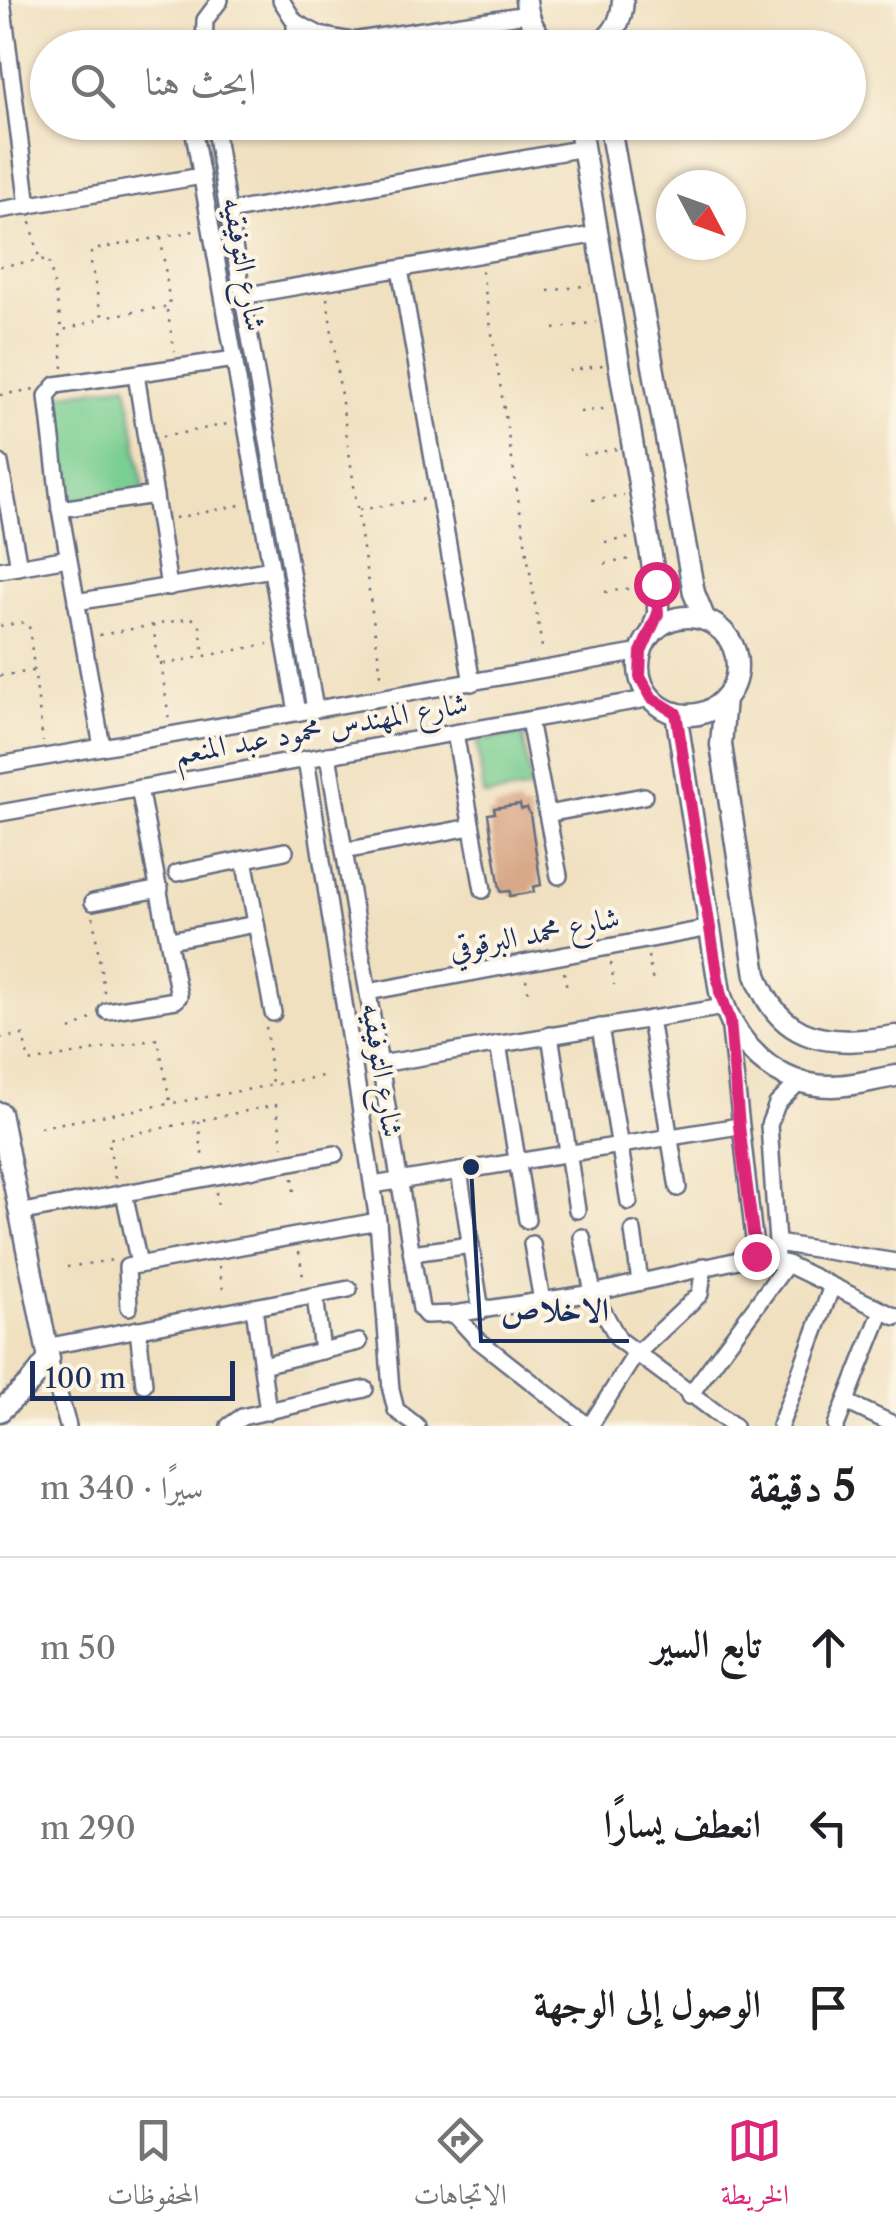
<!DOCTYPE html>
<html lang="ar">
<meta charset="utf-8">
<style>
body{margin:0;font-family:"Libre Caslon Text",Amiri,serif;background:#f6f6f6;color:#202124;direction:rtl}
.compass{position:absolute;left:656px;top:170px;width:90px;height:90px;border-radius:50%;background:#fff;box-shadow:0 2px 8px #0004;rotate:131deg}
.scale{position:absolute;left:30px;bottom:25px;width:205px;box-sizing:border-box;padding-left:10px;border:5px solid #1b2f5e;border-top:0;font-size:28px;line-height:35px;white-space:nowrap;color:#1b2f5e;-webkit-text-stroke:8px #fcf5e5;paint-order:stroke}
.stop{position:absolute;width:30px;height:30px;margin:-22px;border:8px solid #db2777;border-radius:50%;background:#fff}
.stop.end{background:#db2777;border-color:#fff;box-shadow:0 2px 10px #0008}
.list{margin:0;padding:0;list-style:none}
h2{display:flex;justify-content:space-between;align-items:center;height:130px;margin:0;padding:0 40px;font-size:42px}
h2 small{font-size:32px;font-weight:400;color:#757577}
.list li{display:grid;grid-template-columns:65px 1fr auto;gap:30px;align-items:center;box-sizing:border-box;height:180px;padding:0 40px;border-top:2px solid #e0e0e0}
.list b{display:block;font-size:38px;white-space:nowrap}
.list em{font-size:32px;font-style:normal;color:#757577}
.icon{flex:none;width:55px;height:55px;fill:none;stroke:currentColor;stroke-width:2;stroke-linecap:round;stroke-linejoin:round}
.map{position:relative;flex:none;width:896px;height:1426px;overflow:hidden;direction:ltr}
.search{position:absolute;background:#fff;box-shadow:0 2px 8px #0004;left:30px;right:30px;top:30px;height:110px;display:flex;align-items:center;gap:25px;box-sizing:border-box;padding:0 35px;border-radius:55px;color:#757577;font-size:38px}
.sheet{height:670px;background:#fff}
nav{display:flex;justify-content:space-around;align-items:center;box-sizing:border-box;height:140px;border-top:2px solid #e0e0e0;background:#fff;font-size:28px;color:#757577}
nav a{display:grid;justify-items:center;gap:5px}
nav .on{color:#db2777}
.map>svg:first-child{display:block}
.green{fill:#79ce92;stroke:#4a7e78;stroke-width:2.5}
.building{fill:#d7a585}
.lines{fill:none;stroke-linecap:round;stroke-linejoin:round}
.service-casing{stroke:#666d80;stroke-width:12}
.minor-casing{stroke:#666d80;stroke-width:20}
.tertiary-casing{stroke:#666d80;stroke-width:25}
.path{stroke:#666d80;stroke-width:2.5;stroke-dasharray:2.5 8;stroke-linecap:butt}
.service{stroke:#fff;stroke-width:8}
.minor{stroke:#fff;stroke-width:15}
.tertiary{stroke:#fff;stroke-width:20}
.route{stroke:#db2777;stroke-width:12}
.labels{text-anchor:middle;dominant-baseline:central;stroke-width:8;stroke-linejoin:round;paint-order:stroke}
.street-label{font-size:30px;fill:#1b2f5e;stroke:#fcf5e5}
.leader{fill:none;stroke:#1b2f5e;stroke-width:4}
.callout-dot{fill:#1b2f5e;stroke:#fcf5e5;stroke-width:4}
.callout-label{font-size:32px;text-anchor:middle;font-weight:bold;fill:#1b2f5e;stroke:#fcf5e5;stroke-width:8;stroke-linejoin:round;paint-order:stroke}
</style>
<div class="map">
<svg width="896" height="1426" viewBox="0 0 896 1426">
<rect width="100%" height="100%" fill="#fcf5e5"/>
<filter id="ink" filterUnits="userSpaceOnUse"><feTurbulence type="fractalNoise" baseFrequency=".01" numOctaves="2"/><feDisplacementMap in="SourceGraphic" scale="20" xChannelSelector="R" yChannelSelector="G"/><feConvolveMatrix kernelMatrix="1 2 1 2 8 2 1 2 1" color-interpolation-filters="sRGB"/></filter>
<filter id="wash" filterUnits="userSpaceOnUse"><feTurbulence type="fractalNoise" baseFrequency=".0048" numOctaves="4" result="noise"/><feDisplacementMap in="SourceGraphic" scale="40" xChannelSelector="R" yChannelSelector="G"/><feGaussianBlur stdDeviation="2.25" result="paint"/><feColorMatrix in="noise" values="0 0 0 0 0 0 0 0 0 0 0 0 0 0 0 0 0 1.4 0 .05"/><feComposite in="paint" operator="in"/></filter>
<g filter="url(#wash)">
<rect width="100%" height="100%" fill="#f0e0c0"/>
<!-- green -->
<g class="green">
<path d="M127 384 144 490 69 502 53 396Z"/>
<path d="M523 734 531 789 484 796 477 741Z"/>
</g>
<g id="blocks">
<!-- building -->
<path class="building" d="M520 804 521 809 527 808 530 814 541 885 533 887 534 892 510 896V891L501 892 499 883 488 814 495 813 494 808Z"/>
</g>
</g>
<g filter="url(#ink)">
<use href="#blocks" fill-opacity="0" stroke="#666d80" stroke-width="2.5"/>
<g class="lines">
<defs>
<path id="service" d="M305 122V126"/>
<g id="minor">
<path d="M2 0 28 206"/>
<path d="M281 0 295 22V48"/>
<path d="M295 22 320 35 352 41 527 14"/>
<path d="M204 48 205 20 220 0"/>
<path d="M493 48 543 39"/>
<path d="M192 122 297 712"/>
<path d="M217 122 216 135 228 212 315 709"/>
<path d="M0 210 202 176"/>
<path d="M228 212 584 148"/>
<path d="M400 269 472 683"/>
<path d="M242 296 598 234"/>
<path d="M136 374 169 587"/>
<path d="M0 463 19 567"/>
<path d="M60 509 155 495"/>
<path d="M0 570 68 558"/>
<path d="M76 602 272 569"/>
<path d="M529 720 559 876"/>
<path d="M455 733 483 890"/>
<path d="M102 747 60 509 47 396 56 385 235 359"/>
<path d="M328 755 421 1309 426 1315 454 1314 593 1293 756 1256 787 1264 896 1317"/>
<path d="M306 759 378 1221 391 1390 396 1410 417 1426"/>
<path d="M0 765 641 652"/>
<path d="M0 813 652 698"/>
<path d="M547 814 644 796"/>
<path d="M344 851 471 827"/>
<path d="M244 859 273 1013"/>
<path d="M177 873 285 851"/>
<path d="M93 902 160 889"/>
<path d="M170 940 256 924"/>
<path d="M368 992 710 928"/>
<path d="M107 1011 176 1000 179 996 139 788"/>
<path d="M650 1019 678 1188"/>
<path d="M729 1021 756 1256"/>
<path d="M600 1027 629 1202"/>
<path d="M550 1035 577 1210"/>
<path d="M498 1044 527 1220"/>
<path d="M380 1064 724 1007"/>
<path d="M459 1171 481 1311"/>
<path d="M373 1185 739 1126"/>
<path d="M124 1193 139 1264"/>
<path d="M18 1213 335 1154"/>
<path d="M633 1231 640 1282"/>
<path d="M582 1237 593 1293 619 1340 734 1426"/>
<path d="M777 1243 896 1262"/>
<path d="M532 1244 542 1301"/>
<path d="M412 1253 471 1245"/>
<path d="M775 1259 777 1243 769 1125 777 1104 799 1082"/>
<path d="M315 1296 322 1351"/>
<path d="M129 1307 127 1267 378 1221"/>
<path d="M254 1307 268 1412"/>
<path d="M454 1314 477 1339 588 1426"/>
<path d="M138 1329 144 1384"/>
<path d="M45 1347 349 1289"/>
<path d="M49 1359 68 1426"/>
<path d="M262 1365 359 1342"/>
<path d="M689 1396 787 1264"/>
<path d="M846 1402 895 1425"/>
<path d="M229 1426 242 1417 365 1389"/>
<path d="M590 1426 635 1355 700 1294 704 1266"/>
<path d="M780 1426 832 1286"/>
<path d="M836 1426 882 1311"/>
</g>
<g id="tertiary">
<path d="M526 0C528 22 536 38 556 48"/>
<path d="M593 48C613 37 622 22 623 0"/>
<path d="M579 122 658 598V614L651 635"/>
<path d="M609 122 694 593 705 620"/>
<circle cx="688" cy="666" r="49"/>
<path d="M725 698 721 745 756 975C781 1046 832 1046 896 1036"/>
<path d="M676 713 720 992C734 1044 776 1087 833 1086 854 1086 876 1079 896 1076"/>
<path d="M0 1113 49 1359 30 1383 0 1411"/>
</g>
</defs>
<!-- service casing -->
<use href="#service" class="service-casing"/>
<!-- minor casing -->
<use href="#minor" class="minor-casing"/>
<!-- tertiary casing -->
<use href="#tertiary" class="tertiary-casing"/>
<!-- path -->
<g class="path">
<path d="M258 122 261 135"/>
<path d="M289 122 290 129"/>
<path d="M31 222 39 258"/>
<path d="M161 238 170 306 108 316 101 314 90 257 92 250 194 231"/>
<path d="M0 266 49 259 62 329"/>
<path d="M482 271 543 654"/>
<path d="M548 291 590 285"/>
<path d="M327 298 382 681"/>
<path d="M167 310 175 352"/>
<path d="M554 329 596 322"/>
<path d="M63 368 60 331 103 318"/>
<path d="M569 371 603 365"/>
<path d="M0 395 35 389"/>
<path d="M580 412 610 408"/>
<path d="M162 437 233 423"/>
<path d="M583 455 617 449"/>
<path d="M592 500 624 495"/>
<path d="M359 510 425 499"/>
<path d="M175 518 246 504"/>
<path d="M605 542 631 538"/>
<path d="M605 564 635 558"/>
<path d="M605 592 640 587"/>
<path d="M153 625 158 659 163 664 268 644"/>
<path d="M0 626 25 622 29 626 43 742"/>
<path d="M99 635 192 618 200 626 204 656"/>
<path d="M161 663 169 719"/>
<path d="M0 676 33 671"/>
<path d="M93 917 105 998"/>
<path d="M648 956 653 983"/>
<path d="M611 963 614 985"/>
<path d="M564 972 567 989"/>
<path d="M526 979 529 997"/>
<path d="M266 1027 272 1084"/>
<path d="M70 1030 94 1017"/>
<path d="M0 1038 23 1035 29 1062 158 1039 170 1101"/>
<path d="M198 1121 203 1161"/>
<path d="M40 1127 328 1075"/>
<path d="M115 1178 108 1139 276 1105 283 1146"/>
<path d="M293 1178 294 1193"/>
<path d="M216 1192 218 1207"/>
<path d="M299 1252 303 1277"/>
<path d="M219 1266 223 1290"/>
<path d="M67 1267 113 1260"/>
</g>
<!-- service -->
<use href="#service" class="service"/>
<!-- minor -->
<use href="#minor" class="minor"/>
<!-- tertiary -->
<use href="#tertiary" class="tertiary"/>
</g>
</g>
<g class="lines" filter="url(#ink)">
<!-- route -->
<path class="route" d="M656 584 658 614 641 652 640 677 652 698 676 713 720 992 730 1021 739 1126 756 1256"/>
</g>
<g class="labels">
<!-- street labels -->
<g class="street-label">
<text transform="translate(245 264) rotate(80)">شارع التوفيقيه</text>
<text transform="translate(321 728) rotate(-10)">شارع المهندس محمود عبد المنعم</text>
<text transform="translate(534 933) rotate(-11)">شارع محمد البرقوقي</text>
<text transform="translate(383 1070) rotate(81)">شارع التوفيقيه</text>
</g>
</g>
<!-- callouts -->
<path class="leader" d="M471 1167L481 1341H629"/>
<circle class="callout-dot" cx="471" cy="1167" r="10"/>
<g class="callout-label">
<text x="555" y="1321">الاخلاص</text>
</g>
</svg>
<svg class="compass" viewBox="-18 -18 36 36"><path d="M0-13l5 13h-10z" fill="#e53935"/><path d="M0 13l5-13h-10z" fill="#757577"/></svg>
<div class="scale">100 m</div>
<div class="stop" style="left:656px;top:584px"></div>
<div class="stop end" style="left:756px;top:1256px"></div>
<div class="search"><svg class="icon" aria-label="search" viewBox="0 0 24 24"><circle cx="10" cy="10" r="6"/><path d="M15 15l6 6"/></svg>ابحث هنا</div>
</div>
<section class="sheet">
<h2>5 دقيقة<small>سيرًا · 340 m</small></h2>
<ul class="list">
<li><svg class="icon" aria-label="ahead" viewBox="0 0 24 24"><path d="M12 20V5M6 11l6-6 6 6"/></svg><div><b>تابع السير</b></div><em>50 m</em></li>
<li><svg class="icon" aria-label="left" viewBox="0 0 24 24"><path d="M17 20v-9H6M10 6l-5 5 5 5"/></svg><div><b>انعطف يسارًا</b></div><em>290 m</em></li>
<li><svg class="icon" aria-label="arrive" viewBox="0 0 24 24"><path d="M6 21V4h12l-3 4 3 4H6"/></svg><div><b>الوصول إلى الوجهة</b></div></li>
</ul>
</section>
<nav>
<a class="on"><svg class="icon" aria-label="map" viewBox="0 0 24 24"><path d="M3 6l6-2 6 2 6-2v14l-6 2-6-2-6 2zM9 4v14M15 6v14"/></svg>الخريطة</a>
<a><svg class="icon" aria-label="directions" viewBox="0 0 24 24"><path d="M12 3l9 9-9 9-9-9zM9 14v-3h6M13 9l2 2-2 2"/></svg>الاتجاهات</a>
<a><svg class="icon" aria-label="saved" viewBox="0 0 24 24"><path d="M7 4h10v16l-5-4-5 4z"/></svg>المحفوظات</a>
</nav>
